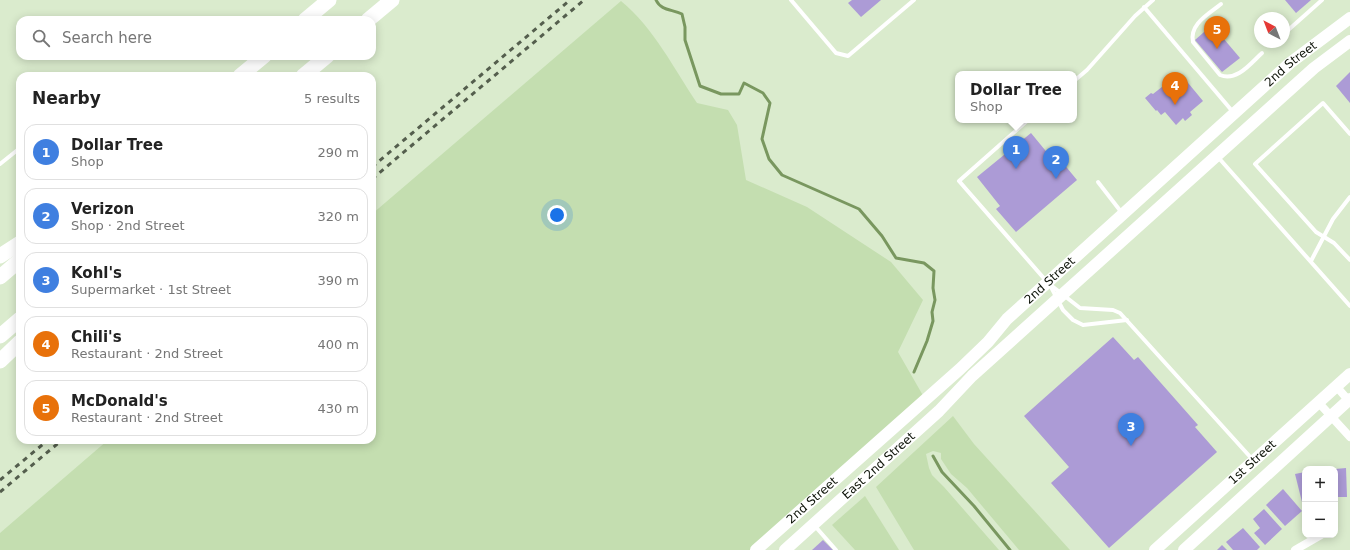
<!DOCTYPE html>
<meta charset="utf-8">
<style>
body{margin:0;font-family:"DejaVu Sans",sans-serif;background:#f6f6f6;color:#222}
.controls{position:absolute;right:12px;bottom:12px;display:grid;overflow:hidden;border-radius:8px;box-shadow:0 2px 10px #0003}
.controls button{width:36px;height:36px;display:grid;place-items:center;padding:0;border:0;border-bottom:1px solid #e0e0e0;background:#fff;color:#222;font:20px sans-serif}
.compass{position:absolute;left:1254px;top:12px;width:36px;height:36px;border-radius:50%;background:#fff;box-shadow:0 2px 10px #0003;rotate:318deg}
.you{position:absolute;left:557px;top:215px;width:14px;height:14px;margin:-10px;border:3px solid #fff;border-radius:50%;background:#1a73e8;box-shadow:0 0 0 6px #1a73e833}
.badge{display:grid;place-items:center;width:26px;height:26px;border-radius:50%;background:#7c3aed;color:#fff;font-size:13px;font-weight:700}
.pin{position:absolute;translate:-50% -33px;filter:drop-shadow(0 1px 2px #0008)}
.pin::after{content:'';position:absolute;top:21px;width:14px;height:12px;background:inherit;clip-path:polygon(0 0,100% 0,50% 100%)}
.popup{position:absolute;left:955px;top:71px;width:122px;height:52px;box-sizing:border-box;display:grid;place-content:center;border-radius:8px;background:#fff;filter:drop-shadow(0 1px 3px #0005);font-size:13px;white-space:nowrap;color:#767676}
.popup b{font-size:15px;color:#222}
.popup::after{content:'';position:absolute;left:50%;top:100%;margin-left:-8px;border:8px solid transparent;border-top-color:#fff}
.list{margin:0;padding:0;list-style:none}
h2{display:flex;justify-content:space-between;align-items:center;height:52px;margin:0;padding:0 16px;font-size:17px}
h2 small{font-size:13px;font-weight:400;color:#767676}
.list li{display:grid;grid-template-columns:26px 1fr auto;gap:12px;align-items:center;box-sizing:border-box;height:56px;margin:0 8px 8px;padding:0 8px;border:1px solid #e0e0e0;border-radius:12px}
.list b{display:block;font-size:15px;white-space:nowrap}
.list p{margin:0;font-size:13px;white-space:nowrap;color:#767676}
.list em{font-size:13px;font-style:normal;color:#767676}
.icon{flex:none;width:22px;height:22px;fill:none;stroke:currentColor;stroke-width:2;stroke-linecap:round;stroke-linejoin:round}
.map{position:relative;flex:none;width:1350px;height:550px;overflow:hidden}
.search{position:absolute;background:#fff;box-shadow:0 2px 10px #0003;left:16px;top:16px;width:360px;height:44px;display:flex;align-items:center;gap:10px;box-sizing:border-box;padding:0 14px;border-radius:12px;color:#767676;font-size:15px}
.panel{position:absolute;background:#fff;box-shadow:0 2px 10px #0003;left:16px;top:72px;width:360px;height:372px;border-radius:12px}
.map>svg:first-child{display:block}
.green{fill:#c4deb0}
.lines{fill:none;stroke-linecap:round;stroke-linejoin:round}
.stream{stroke:#79975f;stroke-width:3}
.building{fill:#ac9bd6}
.lane{stroke:#fff;stroke-width:4}
.street{stroke:#fff;stroke-width:8}
.secondary{stroke:#fff;stroke-width:12}
.highway{stroke:#fff;stroke-width:15}
.rail{stroke:#545e4d;stroke-width:3;stroke-dasharray:5 5;stroke-linecap:butt}
.labels{text-anchor:middle;dominant-baseline:central;stroke-width:3;stroke-linejoin:round;paint-order:stroke}
.street-label{font-size:12px;fill:#0d1308;stroke:#daebcd}
</style>
<div class="map">
<svg width="1350" height="550" viewBox="0 0 1350 550">
<rect width="100%" height="100%" fill="#daebcd"/>
<!-- green -->
<g class="green">
<path d="M621 1C654 28 674 69 697 103L728 110 737 125 746 180 807 207 891 262 923 300 898 352 925 399 760 550H0V533L108 440H372V214Z"/>
<path d="M953 416 974 444 1070 550H1019L967 488 951 474 941 459V453L933 451 926 454 929 468 932 475 944 487 999 550H914L876 487Z"/>
<path d="M865 496 899 550H855L832 525Z"/>
</g>
<g class="lines">
<!-- stream -->
<g class="stream">
<path d="M656 0C661 11 672 9 682 14L685 27V40L700 86 721 94H739L744 83 763 93 770 103 762 139 769 159 782 175 859 209 882 236 896 258 924 263 934 271 933 288 935 300 932 312 933 321 927 341 914 372"/>
<path d="M933 456 942 472 974 506 1010 550"/>
</g>
</g>
<!-- building -->
<g class="building">
<path d="M852 0H881L861 17 848 3Z"/>
<path d="M1285 0H1311L1296 13Z"/>
<path d="M1212 25 1240 58 1222 72 1195 40Z"/>
<path d="M1350 72V103L1336 86Z"/>
<path d="M1184 78 1203 101 1190 112 1192 115 1185 121 1183 118 1176 125 1165 112 1161 115 1157 110 1156 111 1145 98 1151 93 1153 94 1167 83 1168 85 1175 79 1178 83Z"/>
<path d="M1031 133 1054 161 1058 157 1077 180 1016 232 996 209 1000 206 977 177Z"/>
<path d="M1113 337 1134 360 1138 357 1198 425 1195 427 1217 452 1109 548 1051 483 1069 467 1024 416Z"/>
<path d="M1346 468 1347 497H1335V469Z"/>
<path d="M1305 472V505L1303 506 1295 474Z"/>
<path d="M1283 489 1302 511 1285 526 1266 505Z"/>
<path d="M1264 509 1282 529 1265 545 1254 533 1260 528 1253 519Z"/>
<path d="M1243 528 1260 547 1257 550H1233L1226 542Z"/>
<path d="M823 540 833 550H812Z"/>
<path d="M1222 545 1227 550H1217Z"/>
</g>
<g class="lines">
<!-- lane -->
<g class="lane">
<path d="M791 0 836 53 848 56 914 0"/>
<path d="M1221 4C1209 14 1189 24 1193 42L1220 75C1237 82 1251 63 1262 53"/>
<path d="M1144 7 1233 112"/>
<path d="M1286 32 1322 0"/>
<path d="M1074 81 1087 70 1135 16 1153 0"/>
<path d="M1028 120 959 181 1048 283 1080 308 1113 310 1120 313 1253 460"/>
<path d="M1350 134 1323 103 1255 164 1316 232 1334 243 1350 260"/>
<path d="M1217 156 1350 306"/>
<path d="M0 164 20 148"/>
<path d="M1098 182 1122 213"/>
<path d="M1311 261 1333 219 1350 197"/>
<path d="M1050 285 1063 310 1073 320 1083 325 1127 320"/>
<path d="M814 525 836 550"/>
</g>
<!-- street -->
<g class="street">
<path d="M1336 386 1350 402"/>
<path d="M1318 402 1350 437"/>
<path d="M1295 550 1321 535"/>
</g>
<!-- secondary -->
<g class="secondary">
<path id="s1" d="M756 550 960 369 988 342 1007 319 1290 63 1350 18"/>
<path id="s2" d="M785 550 939 411 972 376 1314 68 1350 41"/>
<path id="s3" d="M1155 550 1350 374"/>
<path d="M1184 550 1350 399"/>
</g>
<!-- highway -->
<g class="highway">
<path d="M305 20 329 0"/>
<path d="M368 20 392 0"/>
<path d="M240 76 264 56"/>
<path d="M303 76 327 56"/>
<path d="M0 256 20 243"/>
<path d="M0 277 20 260"/>
<path d="M0 336 20 319"/>
<path d="M0 361 20 342"/>
</g>
<!-- rail -->
<g class="rail">
<path d="M372 167 570 0"/>
<path d="M372 179 584 0"/>
<path d="M0 480 48 440"/>
<path d="M0 492 62 440"/>
</g>
</g>
<g class="labels">
<!-- street labels -->
<g class="street-label">
<text stroke="none"><textPath href="#s1" startOffset="723">2nd Street</textPath></text>
<text stroke="none"><textPath href="#s1" startOffset="399">2nd Street</textPath></text>
<text stroke="none"><textPath href="#s3" startOffset="131">1st Street</textPath></text>
<text stroke="none"><textPath href="#s2" startOffset="126">East 2nd Street</textPath></text>
<text stroke="none"><textPath href="#s1" startOffset="75">2nd Street</textPath></text>
</g>
</g>
</svg>
<div class="controls">
<button>+</button>
<button>−</button>
</div>
<svg class="compass" viewBox="-18 -18 36 36"><path d="M0-13l5 13h-10z" fill="#e53935"/><path d="M0 13l5-13h-10z" fill="#767676"/></svg>
<div class="you"></div>
<div class="pin badge" style="left:1016px;top:169px;background:#3f7fe0">1</div>
<div class="popup"><b>Dollar Tree</b>Shop</div>
<div class="pin badge" style="left:1056px;top:179px;background:#3f7fe0">2</div>
<div class="pin badge" style="left:1131px;top:446px;background:#3f7fe0">3</div>
<div class="pin badge" style="left:1175px;top:105px;background:#e8710a">4</div>
<div class="pin badge" style="left:1217px;top:49px;background:#e8710a">5</div>
<div class="search"><svg class="icon" aria-label="search" viewBox="0 0 24 24"><circle cx="10" cy="10" r="6"/><path d="M15 15l6 6"/></svg>Search here</div>
<section class="panel">
<h2>Nearby<small>5 results</small></h2>
<ul class="list">
<li><span class="badge" style="background:#3f7fe0">1</span><div><b>Dollar Tree</b><p>Shop</p></div><em>290 m</em></li>
<li><span class="badge" style="background:#3f7fe0">2</span><div><b>Verizon</b><p>Shop · 2nd Street</p></div><em>320 m</em></li>
<li><span class="badge" style="background:#3f7fe0">3</span><div><b>Kohl's</b><p>Supermarket · 1st Street</p></div><em>390 m</em></li>
<li><span class="badge" style="background:#e8710a">4</span><div><b>Chili's</b><p>Restaurant · 2nd Street</p></div><em>400 m</em></li>
<li><span class="badge" style="background:#e8710a">5</span><div><b>McDonald's</b><p>Restaurant · 2nd Street</p></div><em>430 m</em></li>
</ul>
</section>
</div>
